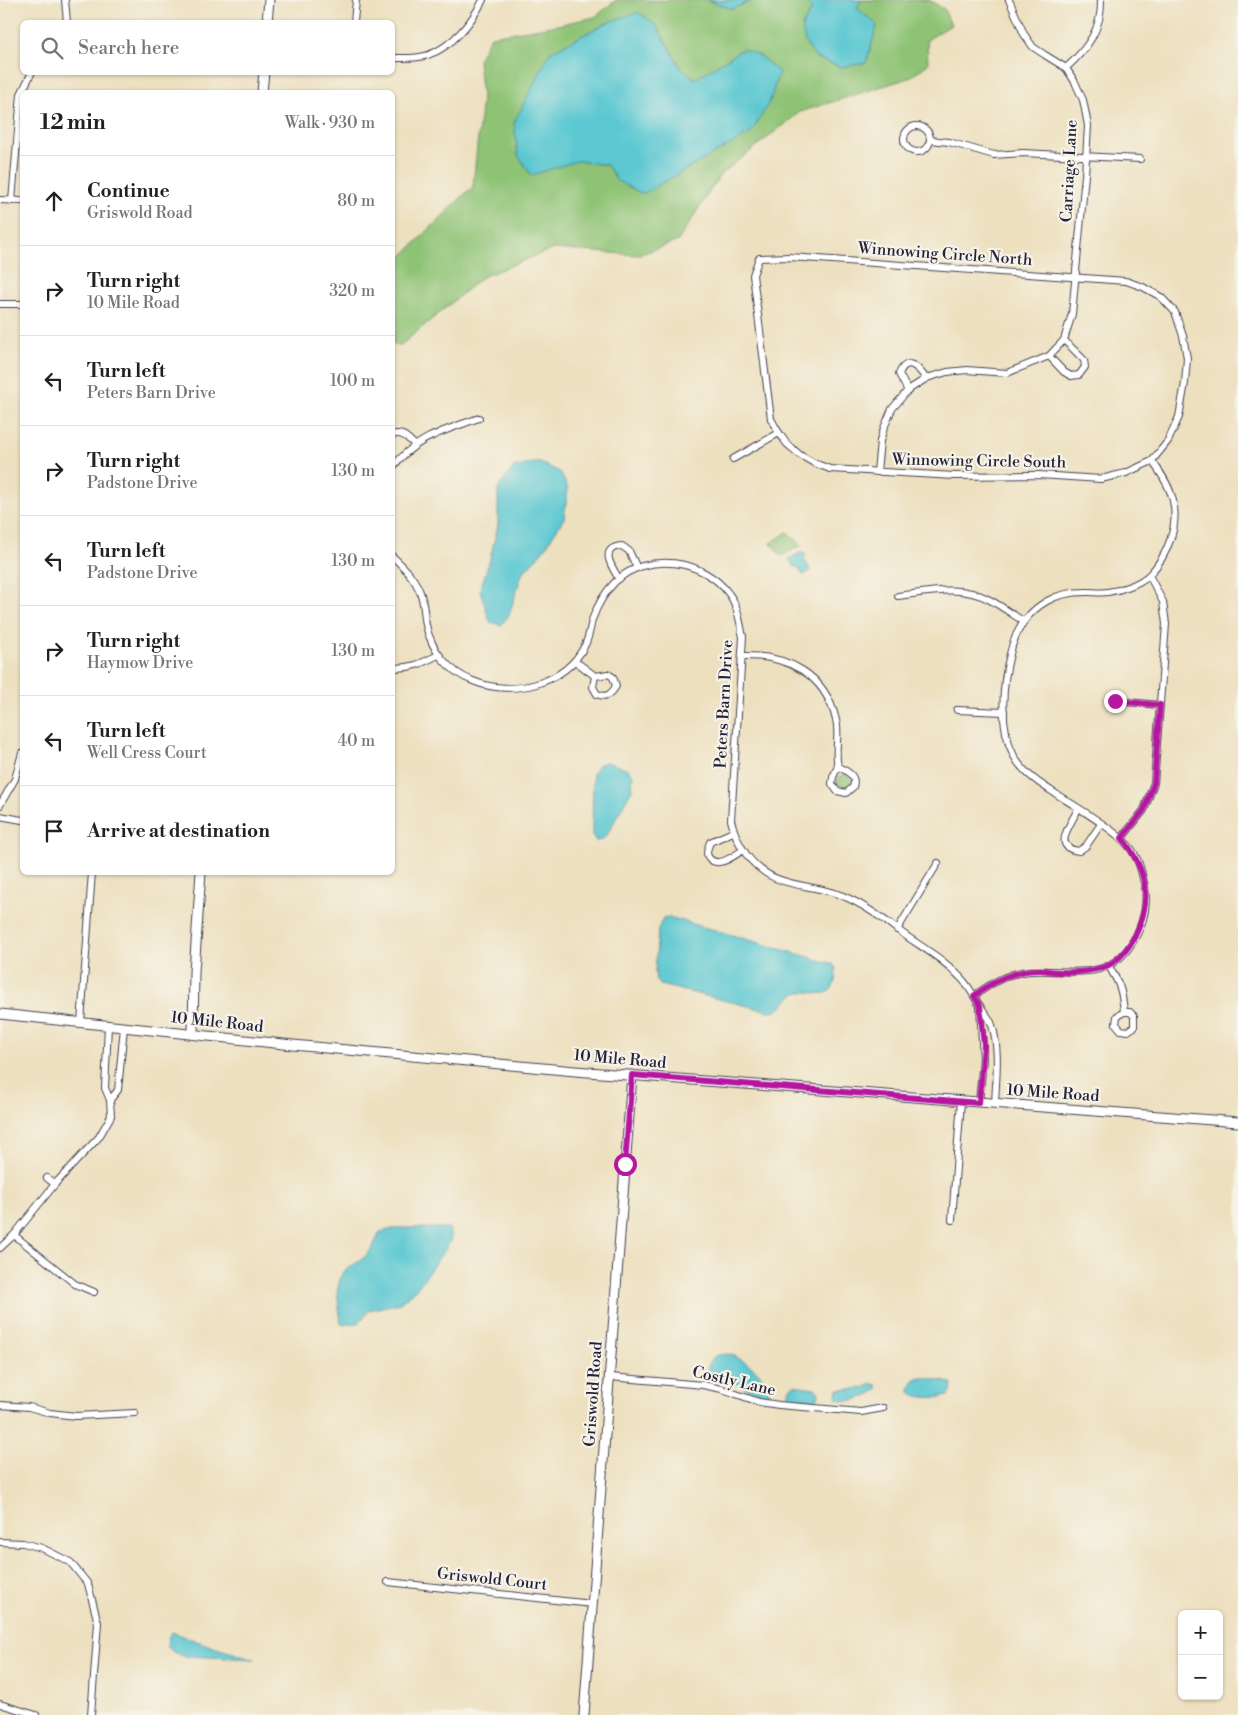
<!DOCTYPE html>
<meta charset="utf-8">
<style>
body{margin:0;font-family:"Libre Bodoni",serif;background:#f6f6f6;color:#202124}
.controls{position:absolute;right:15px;bottom:15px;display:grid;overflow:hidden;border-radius:8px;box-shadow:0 1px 4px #0004}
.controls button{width:45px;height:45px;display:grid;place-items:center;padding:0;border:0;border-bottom:1px solid #e0e0e0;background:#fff;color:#202124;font:25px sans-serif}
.stop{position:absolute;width:15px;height:15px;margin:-11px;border:4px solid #b5179e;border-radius:50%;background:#fff}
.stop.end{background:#b5179e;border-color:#fff;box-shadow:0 1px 5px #0008}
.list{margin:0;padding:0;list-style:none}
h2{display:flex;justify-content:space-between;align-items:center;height:65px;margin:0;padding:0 20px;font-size:21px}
h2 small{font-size:16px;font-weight:400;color:#757577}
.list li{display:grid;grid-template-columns:32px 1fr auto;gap:15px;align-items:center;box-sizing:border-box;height:90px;padding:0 20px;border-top:1px solid #e0e0e0}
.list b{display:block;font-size:19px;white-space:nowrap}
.list p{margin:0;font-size:16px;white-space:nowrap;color:#757577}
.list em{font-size:16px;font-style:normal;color:#757577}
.icon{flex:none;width:28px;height:28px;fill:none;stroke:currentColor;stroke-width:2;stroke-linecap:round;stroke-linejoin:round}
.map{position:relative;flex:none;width:1238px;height:1715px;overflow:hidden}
.search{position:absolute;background:#fff;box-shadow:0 1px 4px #0004;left:20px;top:20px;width:375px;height:55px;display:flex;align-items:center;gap:12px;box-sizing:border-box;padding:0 18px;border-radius:8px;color:#757577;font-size:19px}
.panel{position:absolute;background:#fff;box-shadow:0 1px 4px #0004;left:20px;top:90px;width:375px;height:785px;border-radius:8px}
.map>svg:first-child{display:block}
.green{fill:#8ec375;stroke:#587258;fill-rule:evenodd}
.water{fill:#5ac7d1;stroke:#3e7486}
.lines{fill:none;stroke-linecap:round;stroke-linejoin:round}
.street-casing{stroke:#403e4f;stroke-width:8}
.secondary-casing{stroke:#403e4f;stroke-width:11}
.street{stroke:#fff;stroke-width:6}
.secondary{stroke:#fff;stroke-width:9}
.route{stroke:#b5179e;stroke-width:6}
.labels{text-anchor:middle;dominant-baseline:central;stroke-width:4.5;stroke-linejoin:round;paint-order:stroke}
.street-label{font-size:16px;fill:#22223b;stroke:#f7f3e8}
</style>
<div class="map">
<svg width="1238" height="1715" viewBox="0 0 1238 1715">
<rect width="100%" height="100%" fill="#f7f3e8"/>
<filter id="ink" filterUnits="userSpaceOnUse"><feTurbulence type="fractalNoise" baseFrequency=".02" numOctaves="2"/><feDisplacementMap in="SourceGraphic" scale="10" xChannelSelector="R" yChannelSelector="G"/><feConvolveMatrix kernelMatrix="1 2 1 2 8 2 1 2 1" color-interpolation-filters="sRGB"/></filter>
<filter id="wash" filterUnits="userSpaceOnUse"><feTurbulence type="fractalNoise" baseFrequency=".0096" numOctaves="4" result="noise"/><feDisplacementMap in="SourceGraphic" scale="20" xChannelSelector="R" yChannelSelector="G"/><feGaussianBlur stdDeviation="1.12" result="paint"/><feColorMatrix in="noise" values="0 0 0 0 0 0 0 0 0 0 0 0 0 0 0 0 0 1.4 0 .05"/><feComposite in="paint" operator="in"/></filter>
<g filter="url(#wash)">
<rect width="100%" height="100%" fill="#ede0bf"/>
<!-- green -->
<g class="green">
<path d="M616 0H707L732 9 753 0H805L812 9 802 26 841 67 866 63 877 25 857 8 861 0H929L944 9 951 25 927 40 928 64 909 78 800 112 720 175 678 241 638 255 553 249 482 277 401 345 393 344V265L473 186 482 97 478 60 491 36 553 26 595 17ZM656 25 681 68 695 79 743 49 617 181 607 165 577 161Z"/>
<path d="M787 532 802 545 781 556 771 543Z"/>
<circle cx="844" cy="782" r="7"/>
</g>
<!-- water -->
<g class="water">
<path d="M707 0H753L732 9Z"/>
<path d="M805 0H861L857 8 877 25 866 63 841 67 816 58 805 42 802 26 812 9Z"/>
<path d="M638 12 656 25 681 68 695 79 743 49 760 56 779 72 770 101 751 133 643 194 617 181 607 165 577 161 531 175 518 155 514 123 550 52 606 23Z"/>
<path d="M538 462 560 472 568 488 564 518 543 551 522 574 509 615 501 625 490 622 480 590 490 559 498 525V489L513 468Z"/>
<path d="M803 551 806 556 803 558 811 571 803 575 797 566 794 567 789 559Z"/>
<path d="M606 762 628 769 633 775 632 789 607 835 602 840 596 841 592 835 593 773 598 765Z"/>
<path d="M669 917 833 964 836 968C836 1010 810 985 795 994 783 1001 786 1010 769 1011L660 985 656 980 655 972 658 929 663 918Z"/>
<path d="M397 1228H449L451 1241 418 1287 400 1303 369 1310 359 1323 341 1324 337 1291 342 1273 365 1257 373 1247 380 1232Z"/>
<path d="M731 1354C749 1364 765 1373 770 1395L768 1397 731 1382 713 1377 707 1371C711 1354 715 1355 731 1354Z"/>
<path d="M921 1377 952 1383 951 1393 948 1396C937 1398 919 1399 910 1392 910 1384 913 1379 921 1377Z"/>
<path d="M872 1384 877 1385V1390C865 1398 850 1404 836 1398L838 1390 863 1388Z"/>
<path d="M794 1385 815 1388 819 1393 817 1400 789 1397 788 1394 790 1388Z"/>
<path d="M172 1632 219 1649 255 1659 183 1656 173 1652 167 1645 169 1636Z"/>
</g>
</g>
<g filter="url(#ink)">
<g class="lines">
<defs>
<g id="street">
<path d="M65 0 67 22"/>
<path d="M354 22 356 0"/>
<path d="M392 58C405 58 416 59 428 55 452 47 472 22 483 0"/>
<path d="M1066 68C1087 49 1102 29 1101 0"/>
<circle cx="917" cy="139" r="13"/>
<path d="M930 140 949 142 994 155 1023 153 1140 159"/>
<path d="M0 200 22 201"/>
<path d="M12 201 21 94 32 72"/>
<path d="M790 257 1126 281 1143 287 1161 297 1175 312 1183 336 1187 358 1185 383 1179 417 1168 441 1152 461 1126 473 1101 479 1039 475 955 476 830 469 814 463 800 455 787 444 779 433 771 419 753 275 759 258Z"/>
<path d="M0 304H22"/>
<path d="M1049 356 1064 372 1071 376 1079 375 1085 367 1084 360 1064 340"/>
<path d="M908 391 899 374C907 355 919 368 926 379"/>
<path d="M392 435C403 431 408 439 415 445"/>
<path d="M733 459 779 433"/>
<path d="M392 468C416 437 444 431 479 418"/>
<path d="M877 472 880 441 884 428 892 409 908 390 927 378 947 372 967 370 1007 373 1049 356 1064 340 1072 314 1085 175 1088 126 1086 115 1083 100 1075 82 1066 68 1045 55 1033 47 1024 34 1009 0"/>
<path d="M392 556C404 567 414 577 420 592 424 602 424 614 426 625 431 650 449 672 473 681 512 697 565 685 585 645 589 637 590 629 592 620 597 606 605 592 615 582 647 551 704 559 729 594 738 606 740 623 743 637L731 820C734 833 738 843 746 854 773 891 806 881 843 896 863 904 881 917 898 930 919 946 943 958 961 978 968 985 973 994 978 1003 983 1011 989 1016 992 1025 1000 1050 996 1078 995 1104"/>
<path d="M619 579C612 567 598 548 622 546L629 551 637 568"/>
<path d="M898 596C929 592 962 584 990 600 1001 606 1012 614 1023 621"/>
<path d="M742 656C787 655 825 673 836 720 840 735 834 751 838 766"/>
<path d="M575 661 595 676 608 674 613 677 616 686C611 695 606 698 597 694L593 687 595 676"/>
<path d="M392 668C410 669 423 663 438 655"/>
<path d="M1115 701 1160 705"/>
<path d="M957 710 1004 712"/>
<path d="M838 766C847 772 857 775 853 787L846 793 837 791 832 784 833 777Z"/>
<path d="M0 805 15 779 22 753"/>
<path d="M1078 809C1071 824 1051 848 1079 851L1086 846 1101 824"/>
<path d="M0 816 22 820"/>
<path d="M733 832 710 842C708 848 705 853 709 858 718 869 735 855 743 850"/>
<path d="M1122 838 1144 810 1154 783 1166 624 1163 602 1149 575"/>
<path d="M897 930 938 863"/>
<path d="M1108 965C1120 984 1122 990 1124 1012L1117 1016 1116 1024 1121 1030 1128 1031 1134 1027V1016L1130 1012H1124"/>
<path d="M974 996C989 985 1004 975 1022 972 1059 965 1102 987 1130 946 1143 927 1149 905 1144 883 1142 874 1140 863 1135 855 1125 834 1071 804 1050 790 1037 782 1021 770 1014 756 999 727 1002 685 1010 654 1015 631 1026 613 1047 601 1059 594 1074 592 1087 592 1094 592 1101 593 1108 592 1121 590 1140 584 1150 574 1167 556 1179 526 1173 501 1170 486 1161 473 1152 461"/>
<path d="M81 1023 92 872"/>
<path d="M110 1100 118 1090 124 1027"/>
<path d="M979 1103 983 1059 980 1006"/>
<path d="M47 1178 55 1184"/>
<path d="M952 1220 961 1101"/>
<path d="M14 1235 75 1284 94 1292"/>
<path d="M0 1248 14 1235 55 1184 99 1137 111 1116 110 1100 105 1088 108 1026"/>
<path d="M610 1377 703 1385 722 1389 759 1402 779 1405 861 1412 883 1408"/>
<path d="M0 1405 29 1407 50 1413 76 1416 135 1413"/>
<path d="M0 1542 23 1543 42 1548 70 1562 88 1584 98 1623 91 1715"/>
<path d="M388 1582 592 1604"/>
<path d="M0 1704 36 1715"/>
</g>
<g id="secondary">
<path d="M267 22 269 0"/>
<path d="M262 92 264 72"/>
<path d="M0 1014 293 1045 575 1071 1238 1122"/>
<path d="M193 1034 194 972 201 872"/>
<path d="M584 1715 632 1075"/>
</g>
</defs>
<!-- street casing -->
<use href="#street" class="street-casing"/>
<!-- secondary casing -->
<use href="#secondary" class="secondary-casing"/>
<!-- street -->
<use href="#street" class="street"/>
<!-- secondary -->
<use href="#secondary" class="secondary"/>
</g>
</g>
<g class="lines" filter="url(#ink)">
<!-- route -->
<path class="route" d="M625 1164 632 1075 979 1103 984 1045 980 1006 974 996C994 981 1014 970 1040 970 1046 970 1052 972 1059 972 1074 973 1089 972 1104 967 1118 962 1128 949 1135 936 1153 899 1147 870 1122 838L1144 810 1154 783 1160 705 1115 701"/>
</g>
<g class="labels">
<!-- street labels -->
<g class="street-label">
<text transform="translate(1069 171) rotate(-87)">Carriage Lane</text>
<text transform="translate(945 254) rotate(4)">Winnowing Circle North</text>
<text transform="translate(979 461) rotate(1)">Winnowing Circle South</text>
<text transform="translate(724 704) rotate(-87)">Peters Barn Drive</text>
<text transform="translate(217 1022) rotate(6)">10 Mile Road</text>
<text transform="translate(620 1059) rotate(5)">10 Mile Road</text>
<text transform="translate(1053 1093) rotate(4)">10 Mile Road</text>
<text transform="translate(734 1381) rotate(13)">Costly Lane</text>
<text transform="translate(593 1394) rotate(-86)">Griswold Road</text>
<text transform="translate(492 1579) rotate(6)">Griswold Court</text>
</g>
</g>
</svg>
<div class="controls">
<button>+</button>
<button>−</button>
</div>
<div class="stop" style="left:625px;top:1164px"></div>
<div class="stop end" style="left:1115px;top:701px"></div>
<div class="search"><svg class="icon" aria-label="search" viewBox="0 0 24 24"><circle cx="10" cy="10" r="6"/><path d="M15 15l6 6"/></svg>Search here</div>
<section class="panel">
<h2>12 min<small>Walk · 930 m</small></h2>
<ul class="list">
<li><svg class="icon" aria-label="ahead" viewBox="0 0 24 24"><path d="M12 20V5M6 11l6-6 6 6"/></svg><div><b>Continue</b><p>Griswold Road</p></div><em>80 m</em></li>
<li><svg class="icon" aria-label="right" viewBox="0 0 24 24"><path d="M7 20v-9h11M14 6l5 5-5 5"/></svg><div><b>Turn right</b><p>10 Mile Road</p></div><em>320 m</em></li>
<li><svg class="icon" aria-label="left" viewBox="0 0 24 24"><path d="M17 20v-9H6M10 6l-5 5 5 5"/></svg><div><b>Turn left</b><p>Peters Barn Drive</p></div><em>100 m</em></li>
<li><svg class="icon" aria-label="right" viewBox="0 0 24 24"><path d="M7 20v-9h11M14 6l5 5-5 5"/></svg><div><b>Turn right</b><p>Padstone Drive</p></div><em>130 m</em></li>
<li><svg class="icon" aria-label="left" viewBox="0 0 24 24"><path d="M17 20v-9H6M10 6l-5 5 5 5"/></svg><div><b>Turn left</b><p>Padstone Drive</p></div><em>130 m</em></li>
<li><svg class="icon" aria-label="right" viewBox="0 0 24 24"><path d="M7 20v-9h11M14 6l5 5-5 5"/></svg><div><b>Turn right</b><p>Haymow Drive</p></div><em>130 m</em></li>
<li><svg class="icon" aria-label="left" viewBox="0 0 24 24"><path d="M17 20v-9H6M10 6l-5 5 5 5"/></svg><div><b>Turn left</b><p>Well Cress Court</p></div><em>40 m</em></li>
<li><svg class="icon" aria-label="arrive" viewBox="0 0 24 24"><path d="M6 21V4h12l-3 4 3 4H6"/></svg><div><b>Arrive at destination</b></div></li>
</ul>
</section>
</div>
